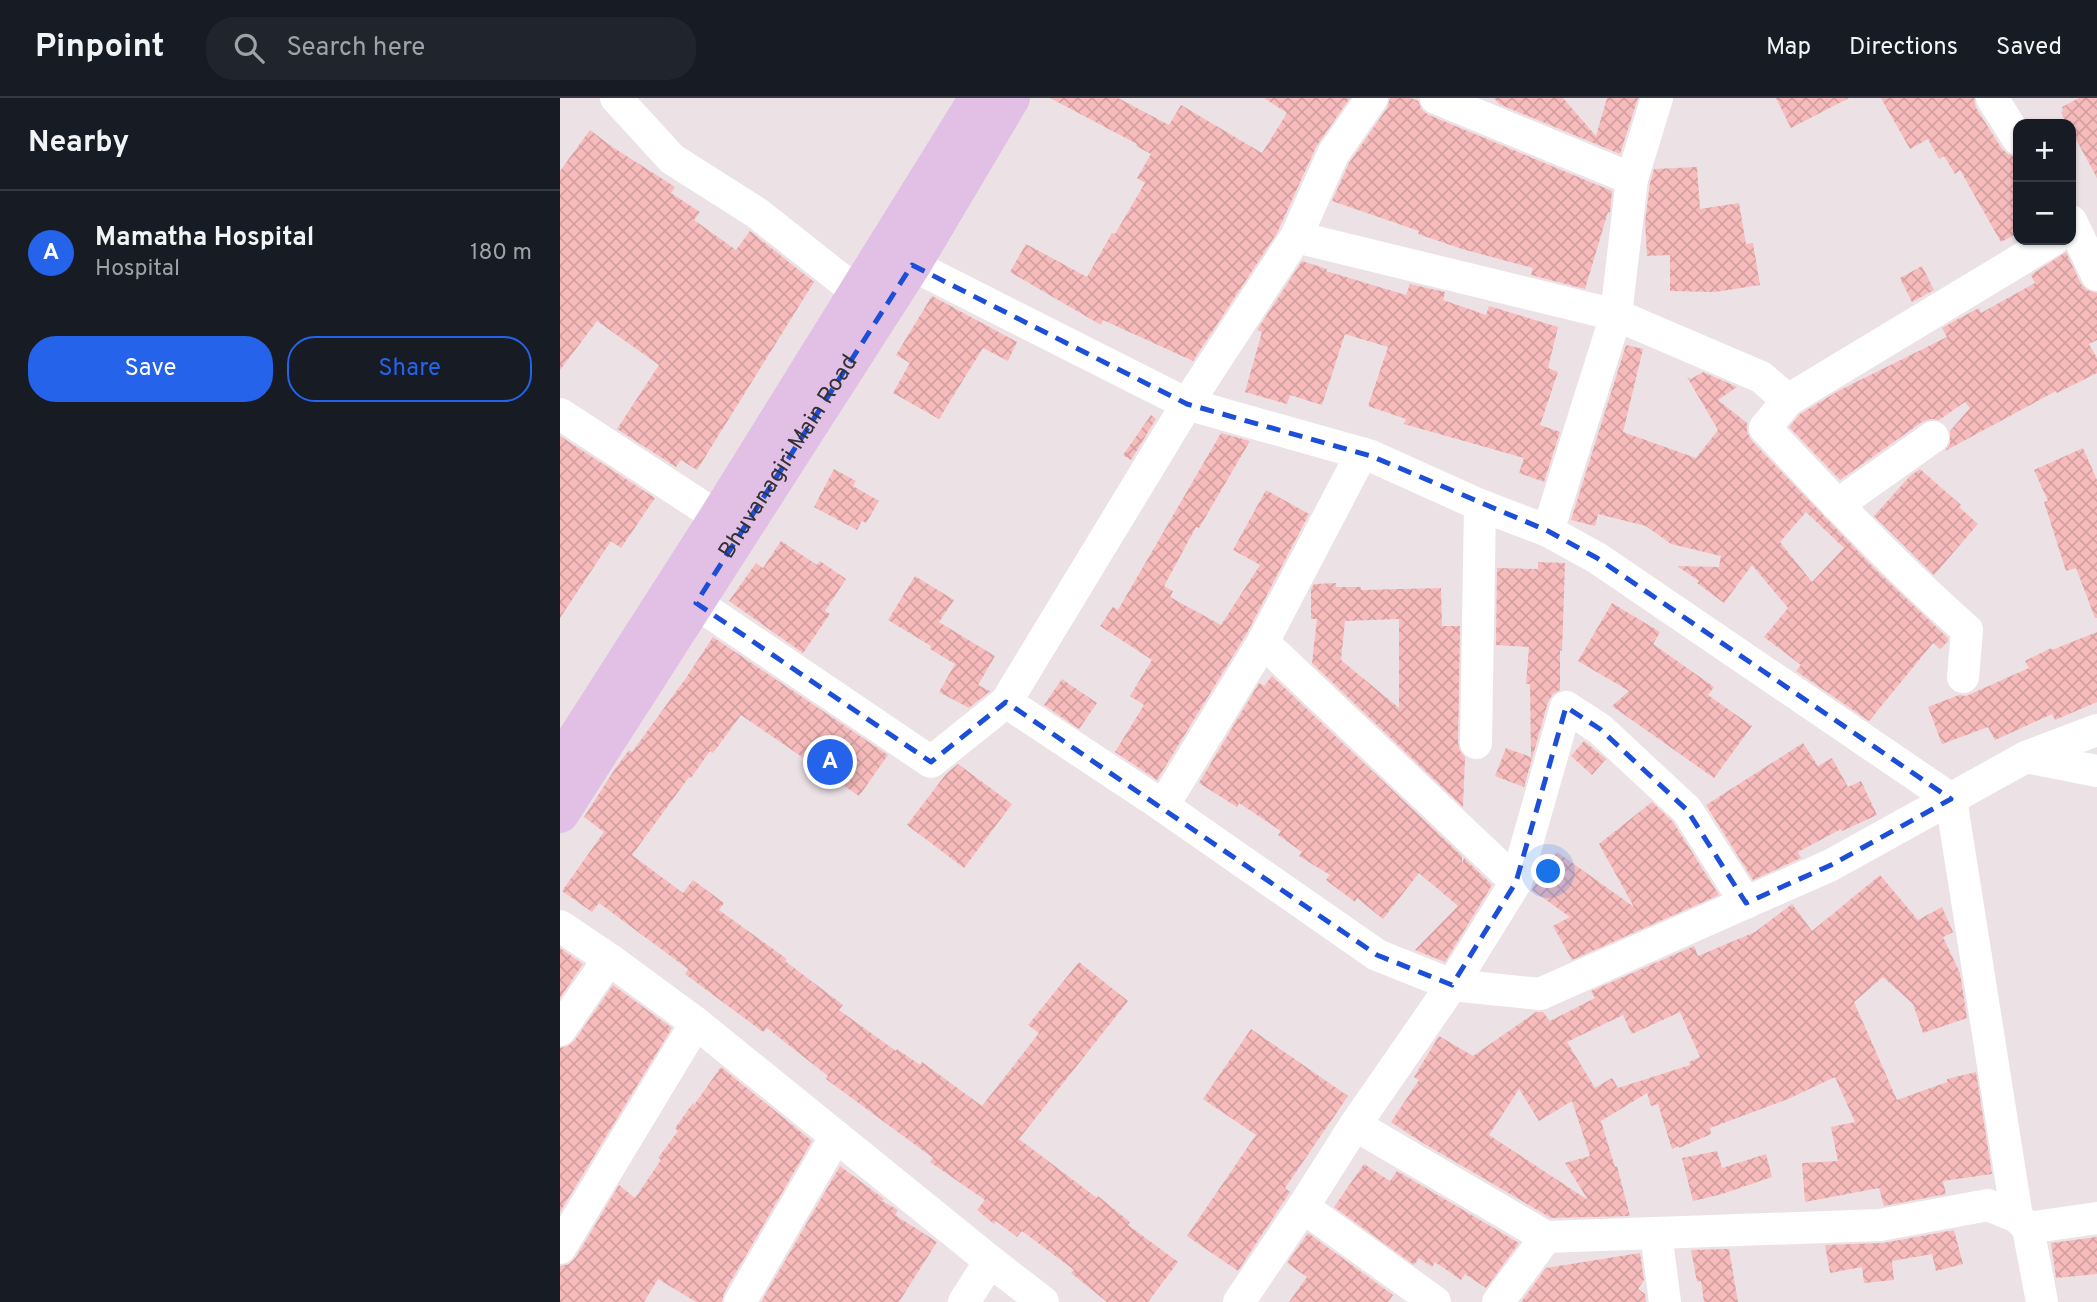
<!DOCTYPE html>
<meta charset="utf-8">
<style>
body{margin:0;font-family:Overpass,sans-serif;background:#20242c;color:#f1f3f6}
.controls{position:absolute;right:21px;top:21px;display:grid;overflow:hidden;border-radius:14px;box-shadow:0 2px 5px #0004}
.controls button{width:63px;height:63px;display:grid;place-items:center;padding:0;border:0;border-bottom:2px solid #363941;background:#171b24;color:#f1f3f6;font:35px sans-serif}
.you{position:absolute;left:989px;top:774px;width:24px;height:24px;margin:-18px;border:5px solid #fff;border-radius:50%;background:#1a73e8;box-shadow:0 0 0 10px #1a73e833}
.badge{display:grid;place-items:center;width:46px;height:46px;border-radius:50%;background:#2563eb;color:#fff;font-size:23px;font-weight:700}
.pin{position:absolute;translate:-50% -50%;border:4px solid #fff;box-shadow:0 2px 7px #0006}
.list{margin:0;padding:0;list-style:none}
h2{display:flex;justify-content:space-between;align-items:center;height:91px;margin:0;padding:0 28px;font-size:30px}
h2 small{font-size:23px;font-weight:400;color:#9ea1a6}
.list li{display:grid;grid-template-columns:46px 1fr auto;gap:21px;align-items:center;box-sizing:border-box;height:126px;padding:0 28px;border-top:2px solid #363941}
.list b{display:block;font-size:26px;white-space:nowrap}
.list p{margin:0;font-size:23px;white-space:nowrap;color:#9ea1a6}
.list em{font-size:23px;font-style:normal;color:#9ea1a6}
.actions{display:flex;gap:14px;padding:21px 28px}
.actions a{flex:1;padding:16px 0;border:2px solid #2563eb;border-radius:28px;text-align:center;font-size:24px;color:#2563eb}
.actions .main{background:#2563eb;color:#fff}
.icon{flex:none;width:38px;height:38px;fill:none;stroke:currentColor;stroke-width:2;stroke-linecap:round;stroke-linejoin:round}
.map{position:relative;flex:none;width:1537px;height:1204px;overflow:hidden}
header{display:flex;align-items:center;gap:42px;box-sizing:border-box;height:98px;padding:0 35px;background:#171b24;border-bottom:2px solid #363941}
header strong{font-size:33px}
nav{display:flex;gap:38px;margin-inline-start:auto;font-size:24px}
.search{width:490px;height:63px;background:#20242c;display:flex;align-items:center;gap:18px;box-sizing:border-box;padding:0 24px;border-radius:28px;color:#9ea1a6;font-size:26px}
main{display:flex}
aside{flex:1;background:#171b24}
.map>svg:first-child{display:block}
.building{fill:url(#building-cross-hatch);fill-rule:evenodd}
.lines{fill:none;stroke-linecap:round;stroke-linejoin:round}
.minor{stroke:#fff;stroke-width:32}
.primary{stroke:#e2c0e5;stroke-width:38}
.marked{fill:none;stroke:#1d4ed8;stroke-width:5;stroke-dasharray:14 9;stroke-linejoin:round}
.labels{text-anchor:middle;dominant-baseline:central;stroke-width:6;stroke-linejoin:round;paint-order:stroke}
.street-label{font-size:23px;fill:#353233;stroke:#ece2e6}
</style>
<header>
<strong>Pinpoint</strong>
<div class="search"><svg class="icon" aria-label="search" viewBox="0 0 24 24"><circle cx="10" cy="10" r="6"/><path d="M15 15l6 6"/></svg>Search here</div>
<nav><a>Map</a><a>Directions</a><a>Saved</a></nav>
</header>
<main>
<aside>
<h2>Nearby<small></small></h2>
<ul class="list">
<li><span class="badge">A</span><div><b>Mamatha Hospital</b><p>Hospital</p></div><em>180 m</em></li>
</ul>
<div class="actions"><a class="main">Save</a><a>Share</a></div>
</aside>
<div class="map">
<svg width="1537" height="1204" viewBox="0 0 1537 1204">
<defs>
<pattern id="building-cross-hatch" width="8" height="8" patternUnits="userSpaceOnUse" patternTransform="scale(1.75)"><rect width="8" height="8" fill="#f7bbbc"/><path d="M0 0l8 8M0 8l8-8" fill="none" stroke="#d4a1a2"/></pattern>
</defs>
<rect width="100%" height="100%" fill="#ece2e6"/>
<!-- building -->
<g class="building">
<path d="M490 0H558L609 27 621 7 702 55 727 15 704 0H790L756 49 717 135 633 263 543 222 541 227 450 174 466 146 527 179 552 135 555 136 585 85 577 80 591 56 576 48 577 46Z"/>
<path d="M830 0H851L858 3 862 12 869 17 1052 93 1050 115 1048 114 1025 191 971 177 973 170 902 151 858 136 859 133 772 103 789 65 827 10Z"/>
<path d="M934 0H1003L1036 38 1047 0H1078L1060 56 939 6Z"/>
<path d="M1216 0H1289L1231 30Z"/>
<path d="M1321 0H1414L1416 10 1442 51 1449 57 1458 59V135L1441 144 1400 72 1395 76 1384 58 1379 61 1368 41 1350 51Z"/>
<path d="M1519 0H1537V80L1511 32V26H1507L1501 14 1503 13 1502 9Z"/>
<path d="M30 32 51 48 115 89 111 95 140 114 134 122 176 152 190 133 254 184 137 372 121 362 116 369 57 331 99 267 37 223 0 272V73Z"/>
<path d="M1137 69 1140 111 1179 105 1186 146 1193 145 1200 187 1155 194 1110 193V157L1087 158 1085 124 1090 85 1094 71Z"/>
<path d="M1506 154 1521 186 1527 192 1537 195V242L1529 246 1537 260V275L1497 295 1496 293 1385 353 1390 346V333L1410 310 1405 304 1379 322 1371 321 1362 324 1280 382 1229 329 1240 316 1280 292 1387 239 1382 230 1396 222 1419 210 1421 215 1475 185 1471 177Z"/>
<path d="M742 163 767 171 766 173 846 197 850 186 885 194 883 202 926 217 929 208 998 229 988 270 998 274 980 327 1000 334 984 384 959 375 964 360 844 326 846 321 808 308 828 249 785 236 762 307 730 297 727 306 685 294 702 234 697 232Z"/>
<path d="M1362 168 1374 192 1352 204 1340 180Z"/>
<path d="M372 198 457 244 448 263 423 250 379 321 333 295 350 265 336 257Z"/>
<path d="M1066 247 1083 251 1063 334 1136 360 1158 332 1127 279 1131 281 1143 274 1177 289 1158 302 1187 325V334L1192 343 1316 472 1388 540V543L1380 551 1373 545 1309 623 1236 573 1241 567 1204 539 1228 510 1192 467 1164 505 1137 485 1139 483 1117 468 1159 469 1161 458 1111 446 1086 428 1038 416 1035 428 1011 422ZM1246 414 1284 450 1252 484 1220 444Z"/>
<path d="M591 317 596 321 571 362 563 357Z"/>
<path d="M661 335 690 343 639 430 636 429 604 488 613 493 610 499 661 527 700 467 673 452 706 392 749 416 687 535 597 682 555 654 584 607 570 598 592 562 540 528 553 509 558 512Z"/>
<path d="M0 338 95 400 61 450 51 443 0 520Z"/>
<path d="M1523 350 1537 382V520H1535L1516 470 1506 473 1484 404 1488 403 1474 372Z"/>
<path d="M274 371 296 383 293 388 319 403 306 425 302 423 297 432 254 409Z"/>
<path d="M1360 371 1401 407 1399 409 1418 426 1374 477 1314 418 1350 378Z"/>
<path d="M221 443 257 467 260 463 286 481 265 513 270 516 243 555 169 503 196 465 203 470Z"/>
<path d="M978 464 1005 465 1002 553 1000 552V592L993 596 988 604 964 689 935 678 946 650 971 659 970 586H966L969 549 936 547 937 470 978 471Z"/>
<path d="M355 478 394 502 379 524 435 558 418 587 430 593 409 610 379 594 395 566 370 551 371 548 328 522Z"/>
<path d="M776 485V489H801V492L881 490 882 528H900L898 645 900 653 905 659 903 709 752 565 757 521H751V491L754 486ZM839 521V610L781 562 785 523Z"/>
<path d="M1052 505 1100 534 1093 546 1154 589 1148 597 1192 628 1154 680 1052 608 1069 593 1018 563Z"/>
<path d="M1537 534V604L1495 622 1492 616 1435 642 1428 629 1382 646 1368 609 1399 597 1406 598 1469 570 1465 563 1491 550 1492 552Z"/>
<path d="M153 539 328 657 299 698 181 617 153 655 150 653 131 680 129 679 72 757 123 795 133 782 164 805 159 812 227 861 225 863 283 907 279 912 336 953 337 951 360 967 362 964 422 1008 479 935 468 927 519 864 568 903 459 1041 537 1100 538 1098 570 1124 568 1127 618 1164 588 1204H547L511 1175 514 1172 462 1133 457 1139 436 1123 434 1126 417 1112 425 1102 370 1064 373 1060 266 981 268 978 207 930 203 934 125 876 128 871 39 805 32 814 2 793 44 734 24 719 55 671 69 652 72 654 126 580Z"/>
<path d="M712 578 902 758V766L904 760 932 787 885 864 855 852 898 808 859 775 823 821 797 800 795 804 766 782 770 777 739 758 742 754 718 737 721 733 679 705 677 709 639 685 699 585 704 588Z"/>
<path d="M502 581 537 605 519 631 484 607Z"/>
<path d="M1024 643 1046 661 1032 677 1011 658Z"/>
<path d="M1243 645 1258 668 1272 660 1288 689 1301 683 1317 717 1282 733 1281 731 1238 754 1241 760 1193 782 1146 707Z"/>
<path d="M398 666 452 706 404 770 347 727 386 676Z"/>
<path d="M1092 704 1113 724 1159 797 1012 862 993 828 1010 819 972 792 975 786 997 754 1074 809 1039 746Z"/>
<path d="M1320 777 1358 822 1382 809 1393 834 1383 839 1400 875 1407 920 1363 935 1353 906 1323 879 1294 904 1337 1002 1387 984V981L1416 974 1432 1076 1383 1083 1386 1096 1324 1108 1319 1090 1245 1104 1242 1065 1278 1063 1271 1029 1295 1024 1275 979 1228 1001 1150 1030 1151 1036 1119 1050V1048L1112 1051 1098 1006 1091 1008 1087 995 1041 1023 1055 1069 1057 1068 1070 1118 991 1120 858 1042 831 1024 859 982 854 979 879 938 913 958 976 914H983L990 923 1035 900 1031 893 1134 848 1138 858 1195 834 1232 806 1252 833ZM1120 914 1140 959 1129 964 1130 967 1058 990 1052 980 1035 990 1007 944 1063 917 1072 936ZM959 991 979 1023 1012 1003 1030 1058 1005 1065 1028 1102 929 1037Z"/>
<path d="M0 850 23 866 0 900Z"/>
<path d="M53 887 112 930 0 1114V950L8 948 15 942Z"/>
<path d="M691 931 788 998 725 1090 730 1094 678 1173 627 1138 696 1037 643 1001Z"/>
<path d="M161 969 252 1043 164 1195 162 1204H136L98 1181 84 1204H0V1168L9 1166 16 1159 59 1087 75 1100 101 1062 98 1060 118 1033 115 1030 133 1005 134 1007Z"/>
<path d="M1157 1053 1162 1070 1206 1056 1212 1079 1162 1096 1133 1103 1122 1060Z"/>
<path d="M804 1066 830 1083 837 1073 959 1145 926 1190 905 1176 901 1182 875 1164 872 1169 859 1160 854 1167 774 1109Z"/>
<path d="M280 1068 324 1101 322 1103 338 1112 335 1117 377 1144 339 1204H201Z"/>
<path d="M1394 1132 1403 1166 1376 1173 1372 1156 1332 1163 1334 1182 1304 1185 1302 1169 1270 1175 1265 1147 1323 1145Z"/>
<path d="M748 1135 833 1197 828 1204H729L747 1179 727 1165Z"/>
<path d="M1537 1139V1176L1496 1180 1491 1145Z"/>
<path d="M1169 1151 1178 1204H1144L1141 1183 1137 1184 1131 1152Z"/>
<path d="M1080 1155 1084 1182 1078 1191 1085 1196 1086 1204H961L986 1170Z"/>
</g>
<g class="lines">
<!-- minor -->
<g class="minor">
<path d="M56 0 112 61 197 115 297 194"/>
<path d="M812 0 773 56 736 139 627 306 811 358 920 407 988 433 1037 460 1391 701 1457 1119"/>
<path d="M876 0 1072 81 1056 217 1201 279 1228 302 1205 330C1270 399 1335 469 1407 532L1403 579"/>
<path d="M1432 0 1458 41"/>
<path d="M1072 81 1097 0"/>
<path d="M1511 123 1537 177"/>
<path d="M736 139 1056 217 988 433"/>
<path d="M352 167 627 306 446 604 603 708 817 857 892 887 956 784 1006 609 1040 631 1127 712 1186 805"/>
<path d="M1228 302 1493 142"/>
<path d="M0 316 158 419"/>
<path d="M1277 407 1373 339"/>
<path d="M136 505 371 664 446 604"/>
<path d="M703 544 956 784"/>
<path d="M916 645 920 407"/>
<path d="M1466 659 1537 632"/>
<path d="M603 708 703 544 802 355"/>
<path d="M0 828 49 861 136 925 0 1150"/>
<path d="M136 925 430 1163 404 1204"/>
<path d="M0 932 49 861"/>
<path d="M795 1027 986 1139"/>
<path d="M743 1109 875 1204"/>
<path d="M430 1163 483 1204"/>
<path d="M180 1204 276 1038"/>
<path d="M679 1204 743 1109 795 1027 892 887 980 896 1271 767 1466 659 1537 673"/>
<path d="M938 1204 986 1139 1096 1135"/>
<path d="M1105 1204 1096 1135 1320 1127 1428 1107 1457 1119 1468 1130"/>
<path d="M1482 1204 1468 1130 1537 1120"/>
</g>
<!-- primary -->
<g class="primary">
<path d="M0 666 158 419 418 0"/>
<path id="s1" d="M0 716 352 167 451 0"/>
</g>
</g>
<!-- marked area -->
<path class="marked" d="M352 167 627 306 811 358 988 433 1037 460 1391 701 1271 767 1186 805 1127 712 1040 631 1006 609 956 784 892 887 817 857 446 604 371 664 136 505Z"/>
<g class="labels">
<!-- street labels -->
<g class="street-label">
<text stroke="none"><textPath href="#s1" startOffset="424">Bhuvanagiri Main Road</textPath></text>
</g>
</g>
</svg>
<div class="controls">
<button>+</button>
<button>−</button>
</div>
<div class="you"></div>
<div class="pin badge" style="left:270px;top:664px">A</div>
</div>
</main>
